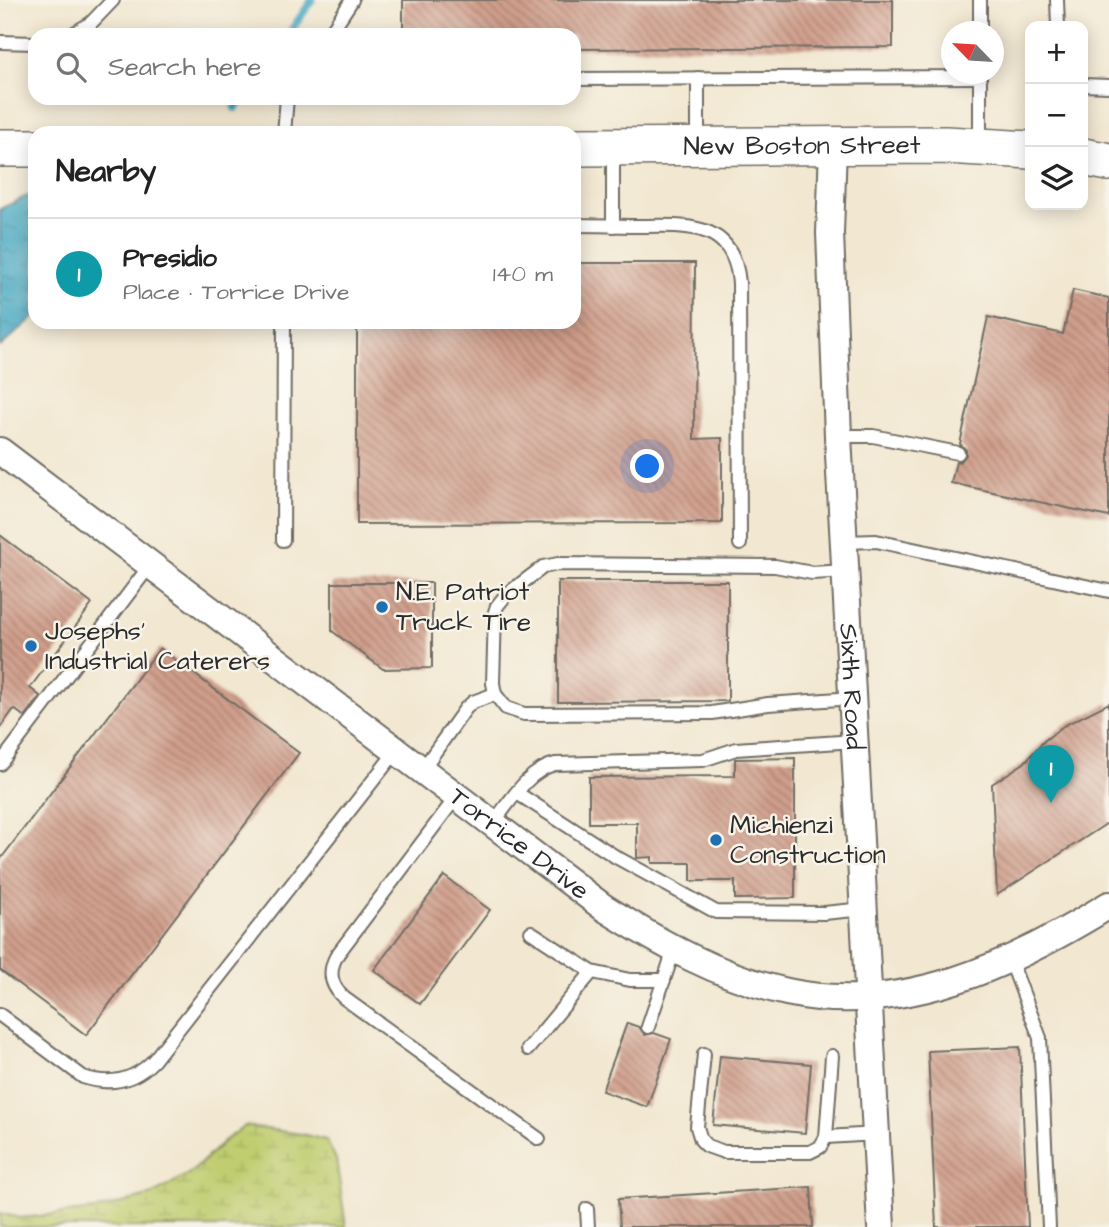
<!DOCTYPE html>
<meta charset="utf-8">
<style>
body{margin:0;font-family:"Architects Daughter",sans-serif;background:#f6f6f6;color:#222}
.controls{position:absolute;right:21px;top:21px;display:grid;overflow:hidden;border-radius:14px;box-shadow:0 4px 18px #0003}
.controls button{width:63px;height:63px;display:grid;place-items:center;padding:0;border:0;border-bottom:2px solid #e0e0e0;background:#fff;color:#222;font:35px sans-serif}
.compass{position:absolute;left:941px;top:21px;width:63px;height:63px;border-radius:50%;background:#fff;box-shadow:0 4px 18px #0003;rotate:295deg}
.you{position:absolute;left:648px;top:467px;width:24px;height:24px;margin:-18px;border:5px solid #fff;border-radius:50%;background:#1a73e8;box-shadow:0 0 0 10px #1a73e833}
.badge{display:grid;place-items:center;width:46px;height:46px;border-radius:50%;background:#7c3aed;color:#fff;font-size:23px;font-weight:700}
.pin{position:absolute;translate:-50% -58px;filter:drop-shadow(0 2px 4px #0008)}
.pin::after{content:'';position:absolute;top:37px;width:24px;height:21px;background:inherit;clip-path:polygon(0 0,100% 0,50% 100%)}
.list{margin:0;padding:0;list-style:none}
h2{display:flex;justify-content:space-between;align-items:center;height:91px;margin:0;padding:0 28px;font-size:30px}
h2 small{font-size:23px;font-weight:400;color:#767676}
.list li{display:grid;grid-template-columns:46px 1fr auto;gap:21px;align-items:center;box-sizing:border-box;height:112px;padding:0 28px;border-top:2px solid #e0e0e0}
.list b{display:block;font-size:26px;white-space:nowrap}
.list p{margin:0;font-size:23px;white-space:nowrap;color:#767676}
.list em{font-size:23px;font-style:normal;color:#767676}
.icon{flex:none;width:38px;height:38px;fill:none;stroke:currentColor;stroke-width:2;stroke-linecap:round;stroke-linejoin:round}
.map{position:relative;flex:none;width:1109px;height:1227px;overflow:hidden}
.search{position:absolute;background:#fff;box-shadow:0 4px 18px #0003;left:28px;top:28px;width:553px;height:77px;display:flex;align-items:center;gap:18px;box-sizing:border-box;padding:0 24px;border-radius:21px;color:#767676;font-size:26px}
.panel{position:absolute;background:#fff;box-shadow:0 4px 18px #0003;left:28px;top:126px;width:553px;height:203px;border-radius:21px}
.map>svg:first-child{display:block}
.wetland{fill:url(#wetland-marsh);stroke:#767c4d;stroke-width:2}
.water{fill:url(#water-ripples);stroke:#376977;stroke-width:2}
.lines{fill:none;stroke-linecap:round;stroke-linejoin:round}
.stream{stroke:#43a7c3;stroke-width:8}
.building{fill:url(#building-back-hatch)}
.lane-casing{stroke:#716d65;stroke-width:16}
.street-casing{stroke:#716d65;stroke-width:30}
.secondary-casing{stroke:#716d65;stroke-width:40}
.lane{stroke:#fff;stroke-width:12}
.street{stroke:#fff;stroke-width:26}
.secondary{stroke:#fff;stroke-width:37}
.poi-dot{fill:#1f6fb2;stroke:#f7f3e8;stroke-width:2.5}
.labels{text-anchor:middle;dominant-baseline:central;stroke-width:5;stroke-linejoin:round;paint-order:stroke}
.street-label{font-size:26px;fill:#2b2b2b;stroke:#f7f3e8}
.poi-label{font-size:26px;fill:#2b2b2b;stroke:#f7f3e8;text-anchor:start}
</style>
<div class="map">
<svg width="1109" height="1227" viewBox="0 0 1109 1227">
<defs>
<pattern id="wetland-marsh" width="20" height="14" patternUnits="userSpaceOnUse" patternTransform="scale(1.75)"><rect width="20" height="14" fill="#c0cd6f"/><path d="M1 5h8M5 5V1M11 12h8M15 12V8" fill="none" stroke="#a5b060"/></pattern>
<pattern id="water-ripples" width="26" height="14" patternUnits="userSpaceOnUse" patternTransform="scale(1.75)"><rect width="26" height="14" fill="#43a7c3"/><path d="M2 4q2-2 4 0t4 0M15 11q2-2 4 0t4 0" fill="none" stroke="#38889f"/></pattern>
<pattern id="building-back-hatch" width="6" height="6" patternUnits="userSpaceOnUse" patternTransform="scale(1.75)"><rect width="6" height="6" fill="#d09e8b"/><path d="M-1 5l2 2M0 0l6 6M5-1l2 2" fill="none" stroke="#a98172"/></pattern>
</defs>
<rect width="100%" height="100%" fill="#f7f3e8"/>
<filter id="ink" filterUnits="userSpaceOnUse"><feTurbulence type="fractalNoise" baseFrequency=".0143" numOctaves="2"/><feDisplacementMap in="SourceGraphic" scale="14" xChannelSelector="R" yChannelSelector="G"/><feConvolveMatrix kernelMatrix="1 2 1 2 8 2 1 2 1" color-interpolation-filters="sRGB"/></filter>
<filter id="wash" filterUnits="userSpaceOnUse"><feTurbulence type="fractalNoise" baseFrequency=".00686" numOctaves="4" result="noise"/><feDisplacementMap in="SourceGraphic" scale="28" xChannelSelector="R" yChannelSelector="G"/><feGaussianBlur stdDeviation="1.57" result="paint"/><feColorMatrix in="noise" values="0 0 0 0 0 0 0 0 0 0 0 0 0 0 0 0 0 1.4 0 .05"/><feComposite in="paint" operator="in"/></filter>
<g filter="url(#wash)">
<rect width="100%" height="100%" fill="#f2e7d0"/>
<!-- wetland -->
<path class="wetland" d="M245 1126 301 1134 326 1140 336 1159 346 1227H0V1213L20 1218 96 1210 152 1195 193 1171 224 1141Z"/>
<!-- water -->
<path class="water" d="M27 196H35V316L0 347V209Z"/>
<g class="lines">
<!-- stream -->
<g class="stream">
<path d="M288 35 312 0"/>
<path d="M235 108 242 98"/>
</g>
</g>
<g id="blocks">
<!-- building -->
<g class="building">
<path d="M403 0H893V47L574 49V35H403Z"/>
<path d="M574 263H695L694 439 722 438V523L357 524V322H574Z"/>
<path d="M1073 290 1109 298V517L951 483 956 462 961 461 966 455V450L960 444 988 317 1063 334Z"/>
<path d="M0 535 92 604 30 688 40 696 25 717 14 709 0 728Z"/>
<path d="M558 581H728V701L558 702Z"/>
<path d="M332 583H432V668L383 669 332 631Z"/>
<path d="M160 648 299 753 86 1035 0 970V860Z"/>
<path d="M1109 703V822L997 895 992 784 1024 763 1044 741 1063 726Z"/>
<path d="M795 758V898L735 899V881H691V863H652V857L637 858V823H589V777L735 776V759Z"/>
<path d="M444 876 490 910 420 1004 374 970Z"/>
<path d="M627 1023 639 1027 645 1035 654 1033 671 1039 647 1107 602 1091Z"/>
<path d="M1020 1047 1028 1227H936L928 1051Z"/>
<path d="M720 1056 811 1064 805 1133 713 1125Z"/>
<path d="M811 1187 813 1227H620L618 1199Z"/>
</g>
</g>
</g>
<g filter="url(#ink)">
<use href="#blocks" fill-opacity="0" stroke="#716d65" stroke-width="2"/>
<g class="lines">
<defs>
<g id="lane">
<path d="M980 0V32"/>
<path d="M1057 0 1058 26"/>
<path d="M71 35 91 23 113 0"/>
<path d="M329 35 352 0"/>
<path d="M0 42 35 43"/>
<path d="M980 74V143"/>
<path d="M698 78V143"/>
<path d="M574 79 980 77"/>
<path d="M1083 85 1109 86"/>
<path d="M284 133 287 98"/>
<path d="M613 149V226"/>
<path d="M574 225C598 225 621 226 645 226 691 225 734 224 739 283L740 544"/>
<path d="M838 436H873L958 453"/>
<path d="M283 540 284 322"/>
<path d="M844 542 876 541 1109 591"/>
<path d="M846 571 812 573 775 566 558 564 543 567 506 595 497 606 495 612 493 683 495 694 506 708 524 714 712 713 768 704 853 698"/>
<path d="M0 764 151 564"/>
<path d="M422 770 466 708 473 702 495 694"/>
<path d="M517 793 616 857 716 912 824 913 864 909"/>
<path d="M457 796 337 955C328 971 330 985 344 998L539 1139"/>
<path d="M493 823C510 802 527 771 555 764L703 760 736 749 855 741"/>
<path d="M531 932 592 972 630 980H664"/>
<path d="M1010 959 1040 1038 1049 1227"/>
<path d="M0 1015 83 1077C110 1086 134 1081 154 1060L397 750"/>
<path d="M648 1027 674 950"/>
<path d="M528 1049 592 972"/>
<path d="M704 1054 697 1127 701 1140 707 1146 724 1152H810L820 1147 826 1137 832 1056"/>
<path d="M826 1137 877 1134"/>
<path d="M587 1209 588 1227"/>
</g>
<g id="street">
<path id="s1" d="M833 146 830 233 838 436 881 1227"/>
<path id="s2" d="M0 451 603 907C661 944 720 977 787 992 902 1017 1014 964 1109 905"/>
</g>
<g id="secondary">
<path id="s3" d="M574 147 946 145 1030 150"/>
<path d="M0 148H35"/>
<path d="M1083 157 1109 162"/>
</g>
</defs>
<!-- lane casing -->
<use href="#lane" class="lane-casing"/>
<!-- street casing -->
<use href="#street" class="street-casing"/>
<!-- secondary casing -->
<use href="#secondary" class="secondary-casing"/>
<!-- lane -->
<use href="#lane" class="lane"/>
<!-- street -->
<use href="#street" class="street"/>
<!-- secondary -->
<use href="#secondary" class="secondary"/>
</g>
</g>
<!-- markers -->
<g class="poi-dot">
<circle cx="382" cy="607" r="7"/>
<circle cx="31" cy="646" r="7"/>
<circle cx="716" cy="840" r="7"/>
</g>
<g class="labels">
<!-- street labels -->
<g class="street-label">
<text stroke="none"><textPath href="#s3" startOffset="228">New Boston Street</textPath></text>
<text stroke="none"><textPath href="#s1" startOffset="541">Sixth Road</textPath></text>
<text stroke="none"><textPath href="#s2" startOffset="651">Torrice Drive</textPath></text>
</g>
<!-- poi labels -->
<g class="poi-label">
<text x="396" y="592">N.E. Patriot<tspan x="396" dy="30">Truck Tire</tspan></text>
<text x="45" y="631">Josephs'<tspan x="45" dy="30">Industrial Caterers</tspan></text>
<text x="730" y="825">Michienzi<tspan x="730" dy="30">Construction</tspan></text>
</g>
</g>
</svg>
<div class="controls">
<button>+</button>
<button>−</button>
<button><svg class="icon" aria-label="layers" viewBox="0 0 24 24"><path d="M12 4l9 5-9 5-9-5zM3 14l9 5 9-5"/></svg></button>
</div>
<svg class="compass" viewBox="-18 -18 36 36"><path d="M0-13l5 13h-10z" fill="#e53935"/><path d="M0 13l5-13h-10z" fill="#767676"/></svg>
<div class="you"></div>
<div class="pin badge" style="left:1051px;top:803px;background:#0f9aa8">1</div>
<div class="search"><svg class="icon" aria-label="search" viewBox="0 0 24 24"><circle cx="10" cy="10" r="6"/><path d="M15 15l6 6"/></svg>Search here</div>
<section class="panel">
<h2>Nearby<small></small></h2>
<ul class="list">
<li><span class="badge" style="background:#0f9aa8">1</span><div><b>Presidio</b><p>Place · Torrice Drive</p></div><em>140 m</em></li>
</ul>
</section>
</div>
